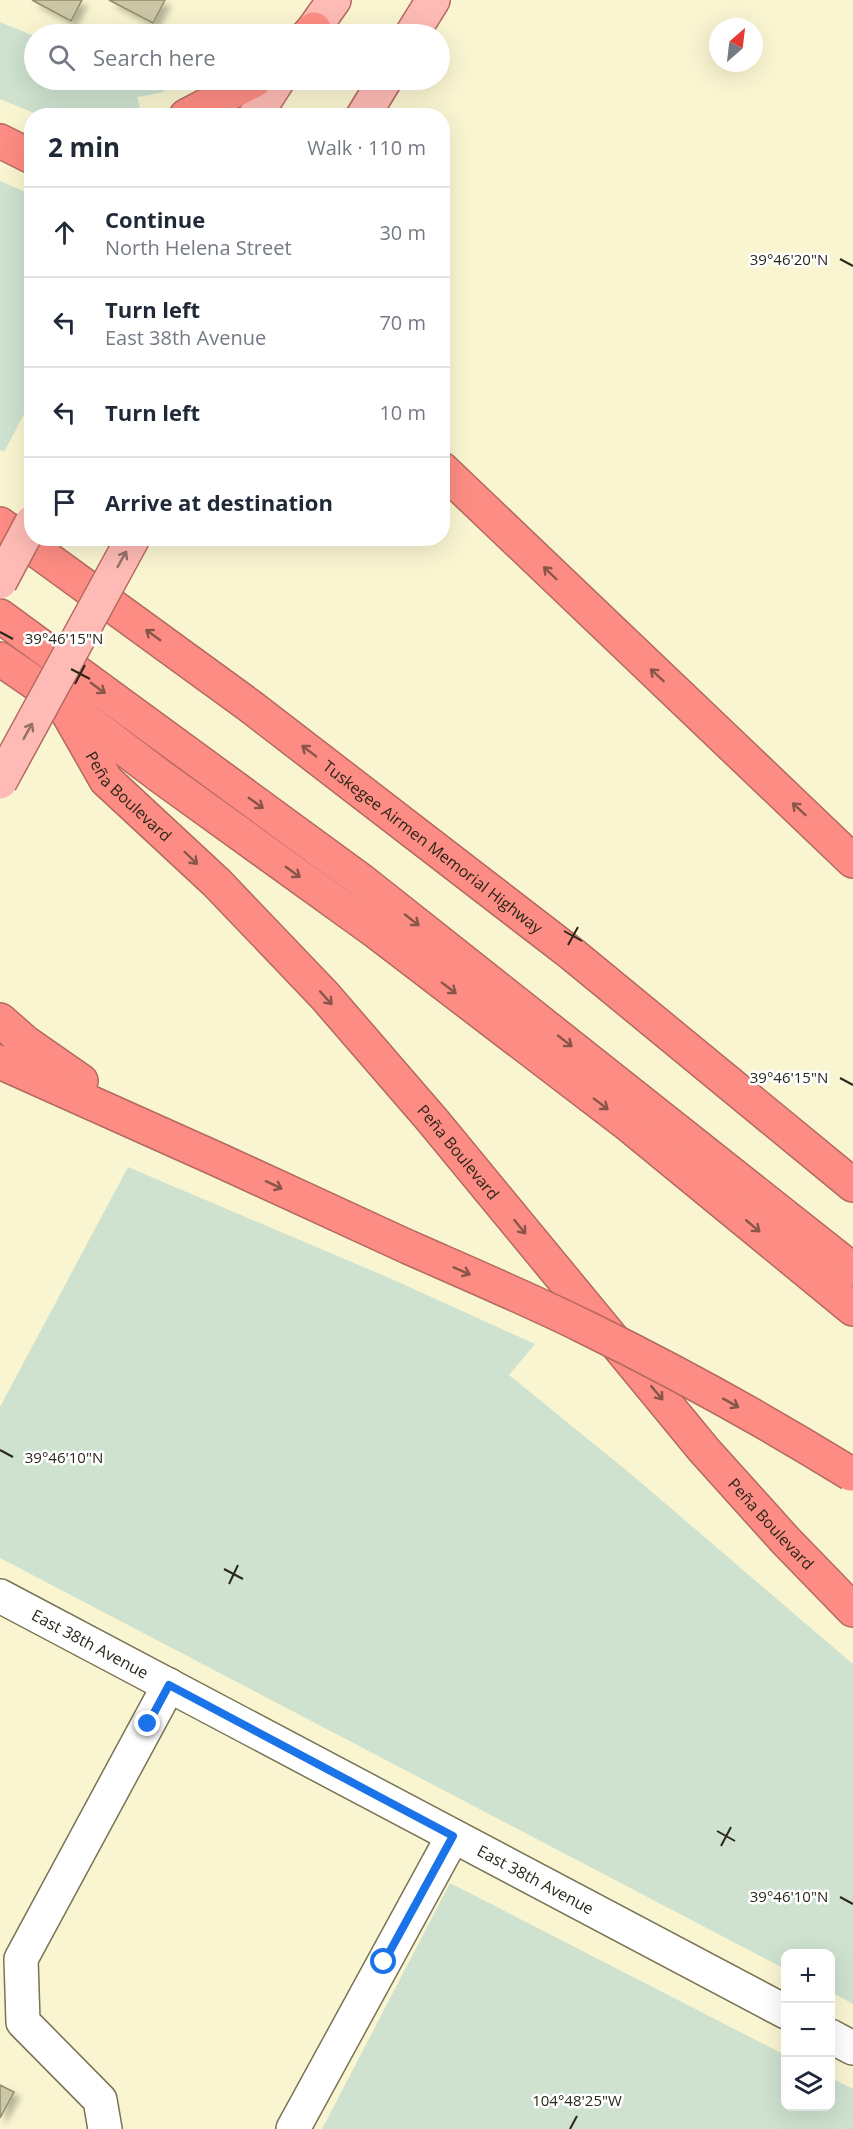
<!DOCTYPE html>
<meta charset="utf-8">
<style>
body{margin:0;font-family:"Open Sans",sans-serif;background:#f2f2f3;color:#1f2937}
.controls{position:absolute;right:18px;bottom:18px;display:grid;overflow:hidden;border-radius:12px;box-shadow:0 6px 24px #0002}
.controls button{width:54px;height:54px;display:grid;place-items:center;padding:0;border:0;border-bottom:2px solid #e0e1e3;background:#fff;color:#1f2937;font:30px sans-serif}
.compass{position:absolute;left:709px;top:18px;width:54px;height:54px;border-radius:50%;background:#fff;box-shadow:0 6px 24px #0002;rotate:28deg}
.stop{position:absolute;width:18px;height:18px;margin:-14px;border:4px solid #1a73e8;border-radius:50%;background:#fff}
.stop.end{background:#1a73e8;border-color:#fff;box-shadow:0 2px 6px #0008}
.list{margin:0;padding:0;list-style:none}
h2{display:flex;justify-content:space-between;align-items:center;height:78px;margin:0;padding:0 24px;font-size:26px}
h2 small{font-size:20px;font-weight:400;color:#747a83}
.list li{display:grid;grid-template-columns:39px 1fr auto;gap:18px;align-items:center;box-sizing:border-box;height:90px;padding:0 24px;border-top:2px solid #e0e1e3}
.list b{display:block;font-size:22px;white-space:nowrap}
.list p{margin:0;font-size:20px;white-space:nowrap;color:#747a83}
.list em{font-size:20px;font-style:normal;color:#747a83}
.icon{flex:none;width:33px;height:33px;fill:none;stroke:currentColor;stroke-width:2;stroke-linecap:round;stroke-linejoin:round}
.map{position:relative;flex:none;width:853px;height:2129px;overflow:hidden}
.search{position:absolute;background:#fff;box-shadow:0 6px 24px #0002;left:24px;top:24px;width:426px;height:66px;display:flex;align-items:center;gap:15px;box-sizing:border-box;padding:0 21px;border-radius:33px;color:#747a83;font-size:22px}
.panel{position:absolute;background:#fff;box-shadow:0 6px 24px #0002;left:24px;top:108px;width:426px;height:438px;border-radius:24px}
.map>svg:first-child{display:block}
.green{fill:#cee2cf}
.building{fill:#cbc6a5;stroke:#928c6b;stroke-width:1.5;filter:url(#shadow)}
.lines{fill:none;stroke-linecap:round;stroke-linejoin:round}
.minor-casing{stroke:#787353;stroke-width:36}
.major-casing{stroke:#b3695f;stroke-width:36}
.highway-casing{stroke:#b3695f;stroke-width:36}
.minor{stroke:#fff;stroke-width:33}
.major{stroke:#febbb5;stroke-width:33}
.highway{stroke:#fd8d84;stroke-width:33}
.major-bridge-casing{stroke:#b3695f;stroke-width:36;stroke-linecap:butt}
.highway-bridge-casing{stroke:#b3695f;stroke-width:36;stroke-linecap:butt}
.major-bridge{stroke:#febbb5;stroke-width:33}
.highway-bridge{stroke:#fd8d84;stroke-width:33}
.oneway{stroke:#947167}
.oneway2{stroke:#885549}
.route{stroke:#1a73e8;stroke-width:8}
.ticks{fill:none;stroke:#292719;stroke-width:2}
.labels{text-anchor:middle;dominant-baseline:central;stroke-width:5;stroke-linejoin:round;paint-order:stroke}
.street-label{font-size:16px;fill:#292719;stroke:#fff}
.ticks-label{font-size:15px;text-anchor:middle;fill:#292719;stroke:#fff;stroke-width:5;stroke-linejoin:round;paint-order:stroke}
</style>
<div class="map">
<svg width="853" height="2129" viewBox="0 0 853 2129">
<defs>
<filter id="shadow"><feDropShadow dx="5.5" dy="5.5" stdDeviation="3" flood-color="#0004"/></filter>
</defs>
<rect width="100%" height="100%" fill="#faf5d1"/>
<!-- green -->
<g class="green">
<path d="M0 22 34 36V80H160L164 92 137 97 142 114 134 115H51L34 113 0 99Z"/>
<path d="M0 181 32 195 31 401 4 452 0 450Z"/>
<path d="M128 1167 394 1280 535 1344 509 1375 632 1475 853 1664V2004L831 1992 830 1954H786L785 1969 0 1558V1407Z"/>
<path d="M450 1883 785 2055 786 2106H830L831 2078 853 2089V2129H322Z"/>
</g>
<!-- building -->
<g class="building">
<path d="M32 0H82L71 21Z"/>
<path d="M109 0H165L153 23Z"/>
<path d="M0 2085 14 2092 0 2118Z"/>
</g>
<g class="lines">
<defs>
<g id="minor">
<path id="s1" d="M0 1596 786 2012"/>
<path d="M830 2036 853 2048"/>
<path d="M105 2129 100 2100 23 2022 21 1959 169 1685"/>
<path d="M293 2129 453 1836"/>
</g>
<g id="major">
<path d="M310 34 334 0"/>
<path d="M412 34 433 0"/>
<path d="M255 116 278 80"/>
<path d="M363 116 385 80"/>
</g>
<g id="highway">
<path d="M309 34 314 29"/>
<path d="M186 116 255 80"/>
<path d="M0 141 32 157"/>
<path d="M442 469 853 861"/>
<path id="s2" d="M0 524 250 706 572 954 853 1185"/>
<path d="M0 616 362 881 853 1270"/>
<path d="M0 659 61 701 160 776 375 931 630 1126 853 1309"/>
<path id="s3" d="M61 701 106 780 217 883 325 996 433 1121 704 1450 785 1540 853 1610"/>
<path d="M0 1020 25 1042 81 1081"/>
<path d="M0 1062 221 1161 408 1247"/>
</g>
</defs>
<!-- minor casing -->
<use href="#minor" class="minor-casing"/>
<!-- major casing -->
<use href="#major" class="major-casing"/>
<!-- highway casing -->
<use href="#highway" class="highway-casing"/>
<!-- minor -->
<use href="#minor" class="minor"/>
<!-- major -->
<use href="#major" class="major"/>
<!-- highway -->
<use href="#highway" class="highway"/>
<defs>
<g id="major-bridge">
<path d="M0 582 32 522"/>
<path d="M0 782 133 538"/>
</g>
<path id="highway-bridge" d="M408 1247C467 1273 526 1298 583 1326 675 1371 764 1420 851 1474"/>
</defs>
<!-- major-bridge casing -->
<use href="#major-bridge" class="major-bridge-casing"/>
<!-- highway-bridge casing -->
<use href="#highway-bridge" class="highway-bridge-casing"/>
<!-- major-bridge -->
<use href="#major-bridge" class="major-bridge"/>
<!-- highway-bridge -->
<use href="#highway-bridge" class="highway-bridge"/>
</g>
<!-- one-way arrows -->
<defs><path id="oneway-shaft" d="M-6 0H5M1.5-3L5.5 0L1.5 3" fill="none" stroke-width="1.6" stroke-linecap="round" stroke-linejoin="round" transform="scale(1.5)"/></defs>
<g class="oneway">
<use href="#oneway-shaft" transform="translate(122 559) rotate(-61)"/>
<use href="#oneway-shaft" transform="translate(28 731) rotate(-61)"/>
</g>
<g class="oneway2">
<use href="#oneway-shaft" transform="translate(550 573) rotate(-136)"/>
<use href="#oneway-shaft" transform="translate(153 635) rotate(-144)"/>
<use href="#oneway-shaft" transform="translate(657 675) rotate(-137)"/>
<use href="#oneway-shaft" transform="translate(98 688) rotate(36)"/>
<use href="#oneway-shaft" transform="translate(309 751) rotate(-143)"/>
<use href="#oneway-shaft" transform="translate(256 803) rotate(36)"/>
<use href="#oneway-shaft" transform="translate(799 809) rotate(-137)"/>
<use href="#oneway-shaft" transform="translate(191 858) rotate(44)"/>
<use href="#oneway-shaft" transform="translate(293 872) rotate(36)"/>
<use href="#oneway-shaft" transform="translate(412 920) rotate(38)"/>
<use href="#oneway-shaft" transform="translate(449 988) rotate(37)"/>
<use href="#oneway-shaft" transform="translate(326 998) rotate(48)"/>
<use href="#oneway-shaft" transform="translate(565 1041) rotate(38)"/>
<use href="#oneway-shaft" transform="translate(601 1104) rotate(37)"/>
<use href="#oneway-shaft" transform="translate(274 1185) rotate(25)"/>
<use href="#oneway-shaft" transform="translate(753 1226) rotate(40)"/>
<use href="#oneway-shaft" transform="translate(520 1227) rotate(51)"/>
<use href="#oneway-shaft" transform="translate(462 1271) rotate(24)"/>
<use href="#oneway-shaft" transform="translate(657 1393) rotate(50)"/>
<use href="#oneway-shaft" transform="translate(731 1403) rotate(29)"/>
</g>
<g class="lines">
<!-- route -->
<path class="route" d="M148 1724 169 1685 453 1836 384 1962"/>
</g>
<!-- ticks -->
<path class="ticks" d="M840 259 853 266M0 632 13 639M71 669 90 679M75 684 85 665M564 931 582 941M568 945 578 927M840 1078 853 1085M0 1450 13 1457M224 1569 243 1579M229 1584 238 1565M717 1831 735 1841M721 1846 731 1827M840 1897 853 1904M570 2129 577 2116"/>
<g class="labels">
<!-- street labels -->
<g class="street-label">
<text stroke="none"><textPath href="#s3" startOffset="118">Peña Boulevard</textPath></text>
<text stroke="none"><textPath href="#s2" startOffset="540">Tuskegee Airmen Memorial Highway</textPath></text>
<text stroke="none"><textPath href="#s3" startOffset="604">Peña Boulevard</textPath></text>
<text stroke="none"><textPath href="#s3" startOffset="1090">Peña Boulevard</textPath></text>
<text stroke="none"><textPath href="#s1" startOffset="102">East 38th Avenue</textPath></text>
<text stroke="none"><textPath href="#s1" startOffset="606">East 38th Avenue</textPath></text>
</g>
</g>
<g class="ticks-label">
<text x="789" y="265">39°46'20"N</text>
<text x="64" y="644">39°46'15"N</text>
<text x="789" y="1083">39°46'15"N</text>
<text x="64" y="1463">39°46'10"N</text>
<text x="789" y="1902">39°46'10"N</text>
<text x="577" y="2106">104°48'25"W</text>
</g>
</svg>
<div class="controls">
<button>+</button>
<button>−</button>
<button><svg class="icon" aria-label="layers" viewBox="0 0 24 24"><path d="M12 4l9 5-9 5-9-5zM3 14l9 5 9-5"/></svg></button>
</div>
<svg class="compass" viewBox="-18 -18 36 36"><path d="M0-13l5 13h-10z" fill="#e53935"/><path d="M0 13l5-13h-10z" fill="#747a83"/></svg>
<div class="stop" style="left:384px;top:1962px"></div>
<div class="stop end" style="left:148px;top:1724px"></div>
<div class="search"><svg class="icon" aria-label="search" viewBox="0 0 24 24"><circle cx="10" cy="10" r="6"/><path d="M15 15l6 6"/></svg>Search here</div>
<section class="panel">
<h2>2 min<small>Walk · 110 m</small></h2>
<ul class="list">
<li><svg class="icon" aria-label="ahead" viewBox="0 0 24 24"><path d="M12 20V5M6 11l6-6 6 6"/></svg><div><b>Continue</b><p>North Helena Street</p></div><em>30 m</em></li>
<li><svg class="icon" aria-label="left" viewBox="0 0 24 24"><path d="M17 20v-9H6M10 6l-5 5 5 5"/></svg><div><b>Turn left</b><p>East 38th Avenue</p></div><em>70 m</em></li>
<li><svg class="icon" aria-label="left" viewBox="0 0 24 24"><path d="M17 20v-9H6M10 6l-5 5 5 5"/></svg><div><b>Turn left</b></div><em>10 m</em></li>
<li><svg class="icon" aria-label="arrive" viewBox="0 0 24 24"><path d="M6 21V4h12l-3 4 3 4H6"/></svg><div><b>Arrive at destination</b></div></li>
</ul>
</section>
</div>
